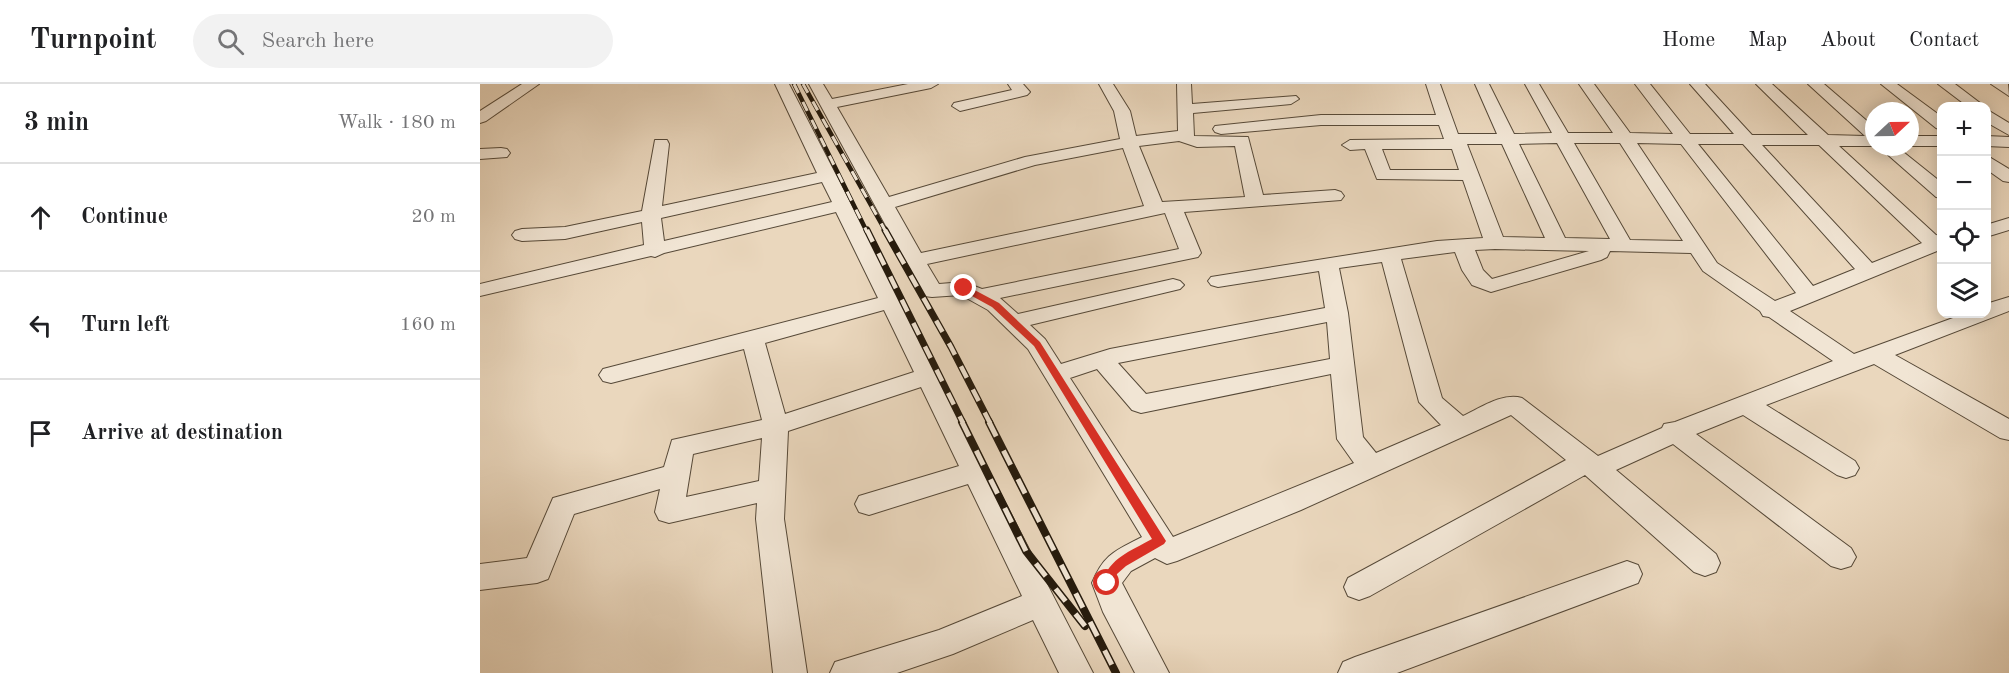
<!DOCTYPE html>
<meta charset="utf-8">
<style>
body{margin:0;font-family:"Old Standard TT",serif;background:#f2f2f2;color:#202124}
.controls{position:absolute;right:18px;top:18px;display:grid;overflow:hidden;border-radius:12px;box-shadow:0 3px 15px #0003}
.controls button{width:54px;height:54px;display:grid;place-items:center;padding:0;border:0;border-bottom:2px solid #e0e0e0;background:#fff;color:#202124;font:30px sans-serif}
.compass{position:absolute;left:1385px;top:18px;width:54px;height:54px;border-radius:50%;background:#fff;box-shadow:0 3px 15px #0003;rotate:68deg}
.stop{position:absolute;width:18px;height:18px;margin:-14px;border:4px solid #d93025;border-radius:50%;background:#fff}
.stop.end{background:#d93025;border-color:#fff;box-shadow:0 2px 6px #0008}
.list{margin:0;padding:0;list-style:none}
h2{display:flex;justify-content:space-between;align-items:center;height:78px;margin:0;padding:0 24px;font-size:26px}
h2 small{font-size:20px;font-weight:400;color:#757577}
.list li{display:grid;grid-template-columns:39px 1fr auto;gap:18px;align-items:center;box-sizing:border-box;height:108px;padding:0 24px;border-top:2px solid #e0e0e0}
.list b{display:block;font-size:22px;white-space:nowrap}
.list em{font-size:20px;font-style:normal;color:#757577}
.icon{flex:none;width:33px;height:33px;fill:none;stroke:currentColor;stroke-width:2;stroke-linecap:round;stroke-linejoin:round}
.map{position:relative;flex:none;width:1529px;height:589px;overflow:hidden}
header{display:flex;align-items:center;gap:36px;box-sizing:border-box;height:84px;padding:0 30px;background:#fff;border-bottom:2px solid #e0e0e0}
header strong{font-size:28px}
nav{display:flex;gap:33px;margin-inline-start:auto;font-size:21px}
.search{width:420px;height:54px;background:#f2f2f2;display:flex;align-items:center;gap:15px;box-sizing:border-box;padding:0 21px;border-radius:33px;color:#757577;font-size:22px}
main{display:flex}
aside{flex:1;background:#fff}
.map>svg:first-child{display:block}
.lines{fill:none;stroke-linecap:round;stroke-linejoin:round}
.minor-casing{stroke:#564938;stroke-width:2}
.minor{fill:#f1e5d4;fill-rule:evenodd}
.rail-far2-casing{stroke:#251a0c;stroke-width:4.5}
.rail-far1-casing{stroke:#251a0c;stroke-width:7}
.rail-casing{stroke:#251a0c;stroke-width:8}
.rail-far2{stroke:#f1e5d4;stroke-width:3;stroke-dasharray:10;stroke-linecap:butt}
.rail-far1{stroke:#f1e5d4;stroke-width:4.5;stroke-dasharray:13;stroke-linecap:butt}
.rail{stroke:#f1e5d4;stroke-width:5;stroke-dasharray:16;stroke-linecap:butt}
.route{fill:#d93025}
</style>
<header>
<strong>Turnpoint</strong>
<div class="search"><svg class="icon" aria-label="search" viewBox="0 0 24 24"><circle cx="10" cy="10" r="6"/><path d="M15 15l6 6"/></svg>Search here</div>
<nav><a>Home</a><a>Map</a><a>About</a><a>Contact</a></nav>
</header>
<main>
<aside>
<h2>3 min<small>Walk · 180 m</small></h2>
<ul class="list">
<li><svg class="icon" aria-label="ahead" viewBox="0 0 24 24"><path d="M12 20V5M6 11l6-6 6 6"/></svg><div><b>Continue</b></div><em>20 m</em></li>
<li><svg class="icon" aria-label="left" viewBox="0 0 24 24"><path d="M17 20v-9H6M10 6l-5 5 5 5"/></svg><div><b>Turn left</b></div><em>160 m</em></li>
<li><svg class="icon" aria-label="arrive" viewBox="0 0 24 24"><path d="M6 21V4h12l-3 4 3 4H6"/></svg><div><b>Arrive at destination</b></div></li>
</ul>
</aside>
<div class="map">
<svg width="1529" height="589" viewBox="0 0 1529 589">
<rect width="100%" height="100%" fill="#ead7bd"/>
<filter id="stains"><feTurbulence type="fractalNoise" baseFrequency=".00333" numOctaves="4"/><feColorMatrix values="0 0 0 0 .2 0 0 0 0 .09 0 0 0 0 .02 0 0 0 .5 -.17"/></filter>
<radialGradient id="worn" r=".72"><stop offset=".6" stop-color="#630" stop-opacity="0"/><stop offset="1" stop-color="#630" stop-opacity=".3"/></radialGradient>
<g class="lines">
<defs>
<g id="minor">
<path d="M42 0H59L6 37 0 39V27Z"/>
<path d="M295 0H309L613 589H579L553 536 473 570 417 589H350L355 578 459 546 542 512 488 400 389 431 379 428 375 420 379 412 479 382 441 303 308 347 304 435 327 589H293L276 435 277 419 189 439 179 436 175 428 180 405 94 430 68 495 57 499 0 506V480L47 474 73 414 184 383 192 356 282 336 264 265 131 299 123 297 119 291 123 285 398 214 356 128 184 169 175 173 171 172 0 212V200L164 161 162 138 85 155 42 157 35 155 32 151 35 147 42 145 85 143 162 127 175 56H187L189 60 182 122 337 89ZM342 98 352 118 184 157 181 134ZM404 226 434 288 305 330 285 259ZM282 354 279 397 206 413 213 370Z"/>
<path d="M329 0H343L352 15 428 0H458L451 4 357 23 409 113 545 73 640 55 634 27 619 0H633L650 27 656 52 698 47 697 0H711L712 20 816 12 819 15 811 20 713 29 714 52 768 53 783 111 855 106 861 108 864 112 861 116 704 128 721 169 718 173 520 214 538 230 693 195 700 197 704 201 700 205 550 241 565 255 581 280 630 265 845 224 839 187 738 203 731 201 728 197 731 193 957 157 1003 154 983 96 897 95 885 65 870 66 862 61 870 56 964 55 959 41H841L741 50 735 48 733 45 735 42 841 31H956L946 0H960L978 50H1017L995 0H1009L1034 50 1072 49 1045 0H1059L1088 49H1133L1099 0H1114L1150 49 1193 50 1155 0H1170L1210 50H1254L1210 0H1225L1272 51H1328L1276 0H1292L1348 51 1385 52 1328 0H1344L1394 43V62H1359L1456 151 1462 152V165L1310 227 1374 270 1484 230H1506V220L1529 213V227L1415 271 1529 335V356L1520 354 1394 280 1286 321 1375 377 1379 384 1375 391 1366 394 1357 391 1263 331 1216 350 1371 464 1376 473 1371 482 1361 485 1351 482 1193 360 1136 386 1236 470 1240 479 1236 488 1225 492 1214 488 1105 391 890 512 879 516 868 512 864 503 868 494 1086 376 1031 331 821 426 697 477 687 480 675 474 651 487 642 499 689 589H655L623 528 612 499C624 470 635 467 662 453L548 265 508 226 481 211 452 213 444 212ZM699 57 717 63 755 62 765 113 682 118 659 62ZM1077 59 1130 155 1085 154 1039 60ZM1094 59H1140L1203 157 1150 156ZM1157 59 1201 60 1316 209 1295 217 1237 179ZM987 60H1022L1065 154 1023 153ZM1218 60H1263L1375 185 1333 202ZM1282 61H1339L1442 159 1392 179ZM643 64 664 122 441 169 415 123 555 81ZM902 65H972L979 86H910ZM685 129 699 165 502 205 484 198 459 200 447 180ZM1015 165 1109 167 1012 195 1003 186 995 166ZM1130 167 1211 169 1223 187 1280 227 1283 232 1289 233 1353 277 1195 338 1184 340 1182 344 1118 372 1042 314C1023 308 1000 324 983 332L962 314 921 175 975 168 982 186 992 201 1011 208 1121 176 1127 173ZM902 178 939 318 961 341 896 369 883 353 868 229 859 184ZM847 238 850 275 666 310 638 279ZM617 285 652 326 661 329 851 290 857 355 874 379 693 453 590 294Z"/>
<path d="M528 0H543L550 8 547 11 480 27 472 22 474 19 532 6Z"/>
<path d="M1401 0H1417L1462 33V46L1456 44Z"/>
<path d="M1458 0H1475L1504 22H1487Z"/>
<path d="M1511 0H1528L1529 12Z"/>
<path d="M1506 25 1529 39V51L1506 38Z"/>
<rect x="1430" y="52" width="32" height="10"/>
<path d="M1506 52 1529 53V63L1506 62Z"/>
<path d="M1399 63H1417L1462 99V114L1456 113Z"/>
<path d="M21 64 27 65 30 69 27 73 0 75V65Z"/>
<path d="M1506 71 1529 85V98L1523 97 1506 85Z"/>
<path d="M1529 134V146L1506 153V141Z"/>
<path d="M1147 477 1158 481 1162 490 1158 499 917 589H858L863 578 875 573Z"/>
</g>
</defs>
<!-- minor casing -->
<use href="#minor" class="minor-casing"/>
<!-- minor -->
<use href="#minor" class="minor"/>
<defs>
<g id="rail-far2">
<path d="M314 0 387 148"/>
<path d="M323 0 406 148"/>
</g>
<g id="rail-far1">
<path d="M387 146 483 339"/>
<path d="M405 146 471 263 510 339"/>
</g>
<g id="rail">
<path d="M482 338 546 467 605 542"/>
<path d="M509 338 636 589"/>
</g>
</defs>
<!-- rail-far2 casing -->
<use href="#rail-far2" class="rail-far2-casing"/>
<!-- rail-far1 casing -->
<use href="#rail-far1" class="rail-far1-casing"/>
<!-- rail casing -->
<use href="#rail" class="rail-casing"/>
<!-- rail-far2 -->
<use href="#rail-far2" class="rail-far2"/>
<!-- rail-far1 -->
<use href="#rail-far1" class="rail-far1"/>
<!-- rail -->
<use href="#rail" class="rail"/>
</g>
<!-- route -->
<path class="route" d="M481 202H487L519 219 560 258 686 457 684 460 646 482 637 490 632 503 627 505 621 499C631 473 649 468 672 455L554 262 512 223 481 206Z"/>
<rect width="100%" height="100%" filter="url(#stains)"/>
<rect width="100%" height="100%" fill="url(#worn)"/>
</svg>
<div class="controls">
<button>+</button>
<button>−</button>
<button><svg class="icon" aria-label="locate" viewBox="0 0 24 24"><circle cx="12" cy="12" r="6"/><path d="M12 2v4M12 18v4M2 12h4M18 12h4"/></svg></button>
<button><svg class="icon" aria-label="layers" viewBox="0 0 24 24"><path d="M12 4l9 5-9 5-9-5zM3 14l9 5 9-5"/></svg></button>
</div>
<svg class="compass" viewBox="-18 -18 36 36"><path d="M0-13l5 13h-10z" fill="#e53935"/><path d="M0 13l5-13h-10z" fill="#757577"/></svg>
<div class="stop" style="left:627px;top:499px"></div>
<div class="stop end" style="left:484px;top:204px"></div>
</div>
</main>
